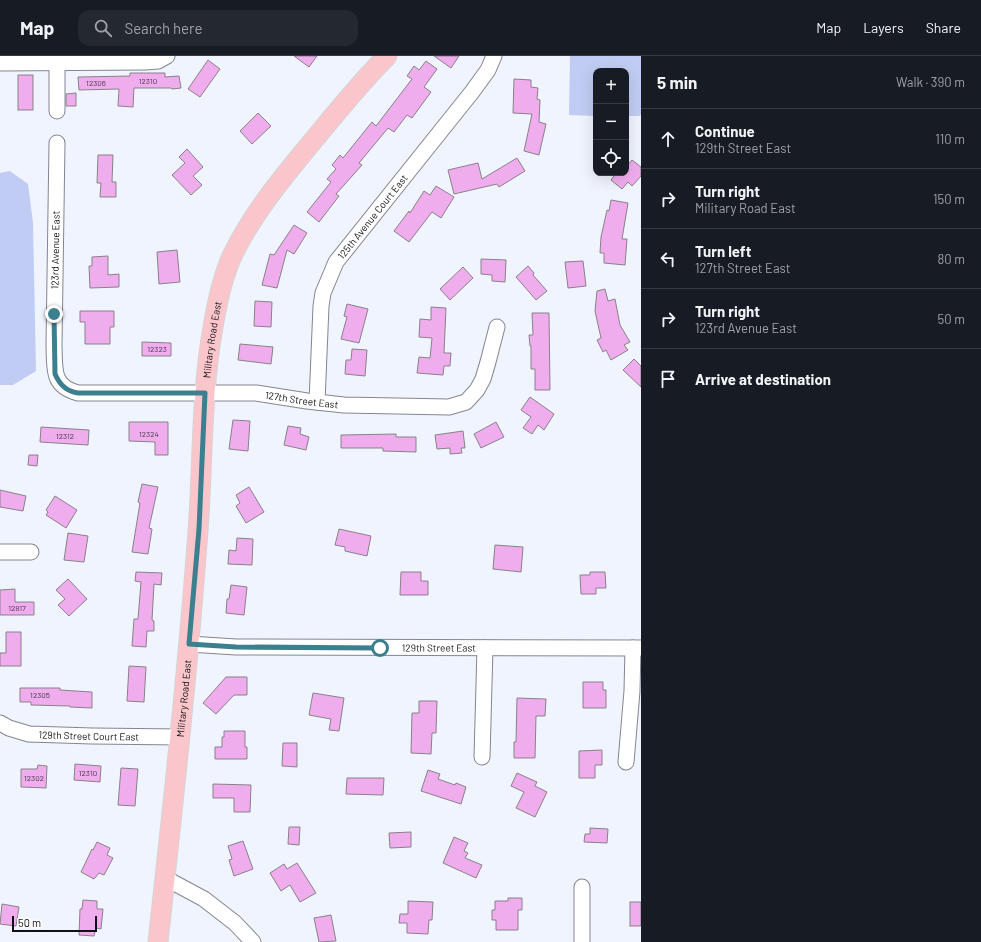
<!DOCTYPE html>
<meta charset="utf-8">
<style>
body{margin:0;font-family:Barlow,sans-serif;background:#242831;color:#f1f3f6}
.controls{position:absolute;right:12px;top:12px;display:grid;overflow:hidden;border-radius:8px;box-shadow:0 4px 16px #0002}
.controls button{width:36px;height:36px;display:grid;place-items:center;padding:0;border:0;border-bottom:1px solid #363941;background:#171b24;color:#f1f3f6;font:20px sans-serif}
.scale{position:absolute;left:12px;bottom:10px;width:85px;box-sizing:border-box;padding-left:4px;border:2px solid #101114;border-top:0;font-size:11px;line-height:14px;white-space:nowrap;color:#101114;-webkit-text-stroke:3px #fff;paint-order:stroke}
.stop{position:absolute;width:12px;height:12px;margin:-9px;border:3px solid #3c7f8f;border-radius:50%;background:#fff}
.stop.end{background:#3c7f8f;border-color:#fff;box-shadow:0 1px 4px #0008}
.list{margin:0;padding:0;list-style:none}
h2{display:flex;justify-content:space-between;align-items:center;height:52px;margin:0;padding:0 16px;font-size:17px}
h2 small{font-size:13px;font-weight:400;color:#9ea1a6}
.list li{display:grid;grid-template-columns:26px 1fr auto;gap:12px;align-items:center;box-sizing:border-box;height:60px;padding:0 16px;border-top:1px solid #363941}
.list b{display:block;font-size:15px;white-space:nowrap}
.list p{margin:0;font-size:13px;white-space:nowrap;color:#9ea1a6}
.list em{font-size:13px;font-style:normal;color:#9ea1a6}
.icon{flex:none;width:22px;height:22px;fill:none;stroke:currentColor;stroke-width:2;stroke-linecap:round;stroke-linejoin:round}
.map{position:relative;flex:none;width:641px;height:886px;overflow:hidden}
header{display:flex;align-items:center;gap:24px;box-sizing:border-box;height:56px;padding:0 20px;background:#171b24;border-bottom:1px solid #363941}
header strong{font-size:19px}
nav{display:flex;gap:22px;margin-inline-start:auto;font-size:14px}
.search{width:280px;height:36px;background:#242831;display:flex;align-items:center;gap:10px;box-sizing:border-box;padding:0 14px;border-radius:12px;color:#9ea1a6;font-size:15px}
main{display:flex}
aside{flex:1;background:#171b24}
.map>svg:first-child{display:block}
.green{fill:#c0ccf3}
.building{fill:#f0adee;stroke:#898188}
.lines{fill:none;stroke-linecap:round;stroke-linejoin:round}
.minor-casing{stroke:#838690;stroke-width:17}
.major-casing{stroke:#d4d4d5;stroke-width:21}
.minor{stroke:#fff;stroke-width:15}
.major{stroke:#fbc6cb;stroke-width:19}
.route{stroke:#3c7f8f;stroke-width:5}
.labels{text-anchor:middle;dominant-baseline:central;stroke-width:3.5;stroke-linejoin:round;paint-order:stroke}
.number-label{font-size:8px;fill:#48384a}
.street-label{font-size:10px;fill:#101114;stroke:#fff}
</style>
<header>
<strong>Map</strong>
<div class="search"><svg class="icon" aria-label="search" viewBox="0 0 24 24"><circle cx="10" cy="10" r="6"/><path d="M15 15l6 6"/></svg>Search here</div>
<nav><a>Map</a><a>Layers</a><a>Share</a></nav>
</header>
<main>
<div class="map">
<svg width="641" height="886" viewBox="0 0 641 886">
<rect width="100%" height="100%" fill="#f0f4fe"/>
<!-- green -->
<g class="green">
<path d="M570 0H641V59L639 60H626V15H596V60L569 59Z"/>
<path d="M10 115 28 128 33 167 36 315 13 329H0V117Z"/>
</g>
<!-- building -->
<g class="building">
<path d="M294 0H317L309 11Z"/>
<path d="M434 0H459L451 12Z"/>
<path d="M208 4 220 13 200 41 188 33Z"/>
<path d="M426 5 437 13 424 31 431 36 412 62 407 59 394 76 388 72 359 107 362 109 336 138 339 140 319 166 307 156 331 126 327 123 336 113 332 109 340 99 343 102 372 66 376 70 412 23 407 20 414 10 419 14Z"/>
<path d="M130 17H165V21L179 20 181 32 172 33 171 32H134L133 51 118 50 119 33 79 34 78 21 130 20Z"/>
<rect x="18" y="19" width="15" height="35"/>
<path d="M514 23 531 24V31L538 32 537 43 540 44 539 66 546 68 539 99 524 95 532 58 513 57Z"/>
<path d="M76 37V50H66V38Z"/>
<path d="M258 57 271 70 252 88 240 75Z"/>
<path d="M187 93 203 111 193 120 202 129 191 139 172 119 185 107 179 101Z"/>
<path d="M98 99H113L112 126H116V141H100L101 127H97Z"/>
<path d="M517 102 525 115 499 131 497 128 454 138 448 114 478 107 482 123Z"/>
<path d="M632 104 641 111V120L632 130 628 126 622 133 611 124 616 117H626V111Z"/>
<path d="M436 130 454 141 441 162 432 156 409 186 394 175 409 155 410 157 424 135 430 139Z"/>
<path d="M611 144 628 147 622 183H627L625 209 604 207V197H600L601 181 607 154 609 155Z"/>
<path d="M294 169 307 177 294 198 287 194 277 232 262 229 270 198 274 199Z"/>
<path d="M177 194 180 226 159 228 157 196Z"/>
<path d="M108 200V219L119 218V231L90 232 89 210H92V201Z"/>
<path d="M481 203 506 204 505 226 492 225V219L481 218Z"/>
<path d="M583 205 586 230 568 232 565 206Z"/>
<path d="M528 210 534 217 533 219 547 235 536 244 516 221Z"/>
<path d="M463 211 473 222 450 244 440 233Z"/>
<path d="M605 233 608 245 615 243 620 269 630 286 624 289 628 294 611 304 606 294 603 296 597 284 601 282 595 255 597 235Z"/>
<path d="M255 245 272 246 271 271 254 270Z"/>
<path d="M347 248 368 253 359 287 341 283 347 261 344 260Z"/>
<path d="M431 251 446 252 444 297H451L450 310H444L443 319 417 317 419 301 430 302 432 282 419 281 420 263 431 264Z"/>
<path d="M80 255H114V271H110V288H85V266H80Z"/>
<path d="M532 257H549L550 334H535V313H531V290H530L529 279H533Z"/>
<path d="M142 286 171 287V300H142Z"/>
<path d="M240 288 273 291 271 308 238 304Z"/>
<path d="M352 293 367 294 365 320 345 318 346 304H351Z"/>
<path d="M634 303 641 310V331L623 314Z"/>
<path d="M530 341 554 358 544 374 538 369 532 378 523 372 531 361 521 354Z"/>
<path d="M233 364 250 365 248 395 229 393Z"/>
<path d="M129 366H168V399H155V386L129 385Z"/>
<path d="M496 366 504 381 481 392 474 378Z"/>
<path d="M288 370 301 372 300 378 309 381 306 394 284 389Z"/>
<path d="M41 371 89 374 88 389 40 386Z"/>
<path d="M463 375 465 392H461L462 397 450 398V392L437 393 435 379Z"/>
<path d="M396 378V381H416V396L383 395V392H341V379Z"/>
<path d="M29 399H38L37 410 28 409Z"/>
<path d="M142 428 158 431 149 472 152 473 148 498 132 496 140 447 138 446Z"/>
<path d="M249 431 264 456 246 467 236 450 240 447 236 439Z"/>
<path d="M0 434 26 440 23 455 0 451Z"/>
<path d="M55 440 77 454 66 472 46 459 48 456 46 454Z"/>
<path d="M339 473 371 480 367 500 345 495V491L335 489Z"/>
<path d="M68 477 88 480 84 506 64 504Z"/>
<path d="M237 482 253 483 252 509 228 508 229 494 236 495Z"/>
<path d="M495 489 523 491 521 516 493 513Z"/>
<path d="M136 516 162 517 161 529 154 528 152 564 154 565V575H147L146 591 132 590 134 563H138L141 526 135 525Z"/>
<path d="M401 516H421V525H428V539H400Z"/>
<path d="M590 516H605L606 532H596V538H581L580 519H590Z"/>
<path d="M68 523 87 543 69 560 58 549 65 543 56 534Z"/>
<path d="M231 529 247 531 244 559 226 557 227 543H229Z"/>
<path d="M15 533V546H34V559H0V534Z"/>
<path d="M6 576H21V610H0V597H6Z"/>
<path d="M129 610 146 611 144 646 127 645Z"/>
<path d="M226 621H247V639H234L216 658 203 647Z"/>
<path d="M583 626H603V634H606V652H583Z"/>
<path d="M20 632H60V634L92 636V652L70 651V650L31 649V646H20Z"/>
<path d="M313 637 344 642 339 675 329 674 331 663 309 659Z"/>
<path d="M517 642 546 643 545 660H536L535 702H514V686H516Z"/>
<path d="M419 645H437L436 677H432L431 698 411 697 412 657H419Z"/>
<path d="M224 675H245V691H247V703H215V691H222V681H224Z"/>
<path d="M283 687H297V711L282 710Z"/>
<path d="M602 694V709H595V722H579V695Z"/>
<path d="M75 708 101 710 100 726 74 724Z"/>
<path d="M38 709 47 710 46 732 21 731V713H37Z"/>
<path d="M121 712 138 713 135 750 118 749Z"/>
<path d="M428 714 440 718 438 723 455 729 456 727 466 731 461 748 421 735Z"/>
<path d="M517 717 537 726 535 730 547 736 535 761 516 752 524 736 511 730Z"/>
<path d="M347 722H384L383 739 346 738Z"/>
<path d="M213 728 251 729 250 756H234V742H213Z"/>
<path d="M289 771H300L299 789 288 788Z"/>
<path d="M590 772 608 773 607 787 584 786 585 778H590Z"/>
<path d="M411 776V791L390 792 389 777Z"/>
<path d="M454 781 468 787 464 795 468 797 465 802 482 809 476 822 443 807Z"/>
<path d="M243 785 253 813 234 820 229 804 232 803 228 790Z"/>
<path d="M97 786 110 792 107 799 113 802 104 819 99 817 94 823 81 816 92 793 93 794Z"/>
<path d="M297 807 316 837 300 846 290 829 281 835 270 817 284 808 287 813Z"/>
<path d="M508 842H522V854H518V874H496V864H492V854H495V845H508Z"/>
<path d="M83 844 97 845V853H103L101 873 96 872 94 880 79 879 80 853H82Z"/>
<path d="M408 845 433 846 432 864H429L428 878 407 877V867H399L400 858H408Z"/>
<rect x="630" y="846" width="11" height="24"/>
<path d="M2 848 19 851 16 870 0 868Z"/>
<path d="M331 859 336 885 319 886 314 862Z"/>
</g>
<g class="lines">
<defs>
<g id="minor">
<path d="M0 7 145 6 158 5 167 0"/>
<path d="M57 55V7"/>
<path id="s1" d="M57 87 54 289C55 312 51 330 78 337H256L307 345 344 349 449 351 466 346 477 334 483 323 488 306 497 271"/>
<path id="s2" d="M317 346 321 250 323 237 336 206 472 36 488 14 494 0"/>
<path d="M0 496H31"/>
<path id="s3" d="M189 588 236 591 641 592"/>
<path id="s4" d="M0 667 9 672 29 678 92 680 181 681"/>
<path d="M482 701 485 592"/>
<path d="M626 706 632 635 633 592"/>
<path d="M165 822 204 843 235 867 253 886"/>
<path d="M582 886V831"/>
</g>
<g id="major">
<path id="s5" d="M158 886C173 749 188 612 198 475 203 407 201 338 213 271 217 247 222 221 233 198 253 157 283 121 312 86 336 57 360 27 387 0"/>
</g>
</defs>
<!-- minor casing -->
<use href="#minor" class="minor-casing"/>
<!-- major casing -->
<use href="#major" class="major-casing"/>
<!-- minor -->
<use href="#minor" class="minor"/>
<!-- major -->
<use href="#major" class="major"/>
</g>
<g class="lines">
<!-- route -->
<path class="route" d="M54 258 55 318C60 329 66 335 78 337H205L199 473 189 588 236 591 380 592"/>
</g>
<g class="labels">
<!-- number labels -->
<g class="number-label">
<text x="148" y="25">12310</text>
<text x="96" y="27">12306</text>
<text x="157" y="293">12323</text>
<text x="149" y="378">12324</text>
<text x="65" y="380">12312</text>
<text x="17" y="552">12817</text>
<text x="40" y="639">12305</text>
<text x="88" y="717">12310</text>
<text x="34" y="722">12302</text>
</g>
<!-- street labels -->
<g class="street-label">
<text stroke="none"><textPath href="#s2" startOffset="201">125th Avenue Court East</textPath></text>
<text transform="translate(55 194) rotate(-89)">123rd Avenue East</text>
<text stroke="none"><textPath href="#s5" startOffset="605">Military Road East</textPath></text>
<text stroke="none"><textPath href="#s1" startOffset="486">127th Street East</textPath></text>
<text stroke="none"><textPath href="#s3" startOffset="250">129th Street East</textPath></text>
<text stroke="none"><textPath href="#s5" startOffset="245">Military Road East</textPath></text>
<text stroke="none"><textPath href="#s4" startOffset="91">129th Street Court East</textPath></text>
</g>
</g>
</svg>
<div class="controls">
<button>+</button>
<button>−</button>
<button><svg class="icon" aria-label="locate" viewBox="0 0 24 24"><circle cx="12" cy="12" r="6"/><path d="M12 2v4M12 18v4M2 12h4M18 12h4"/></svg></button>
</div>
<div class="scale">50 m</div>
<div class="stop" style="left:380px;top:592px"></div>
<div class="stop end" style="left:54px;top:258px"></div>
</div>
<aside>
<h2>5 min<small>Walk · 390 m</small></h2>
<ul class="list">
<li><svg class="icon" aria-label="ahead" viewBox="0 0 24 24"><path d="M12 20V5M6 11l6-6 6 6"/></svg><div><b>Continue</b><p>129th Street East</p></div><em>110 m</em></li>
<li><svg class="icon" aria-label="right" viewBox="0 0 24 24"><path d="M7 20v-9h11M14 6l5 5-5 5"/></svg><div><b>Turn right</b><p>Military Road East</p></div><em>150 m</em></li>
<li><svg class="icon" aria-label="left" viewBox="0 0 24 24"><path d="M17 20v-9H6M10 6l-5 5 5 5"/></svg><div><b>Turn left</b><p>127th Street East</p></div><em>80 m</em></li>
<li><svg class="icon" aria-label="right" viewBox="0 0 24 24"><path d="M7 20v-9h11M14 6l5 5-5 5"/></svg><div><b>Turn right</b><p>123rd Avenue East</p></div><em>50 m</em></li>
<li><svg class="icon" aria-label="arrive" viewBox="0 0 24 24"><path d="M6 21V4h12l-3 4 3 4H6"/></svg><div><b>Arrive at destination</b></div></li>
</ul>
</aside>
</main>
